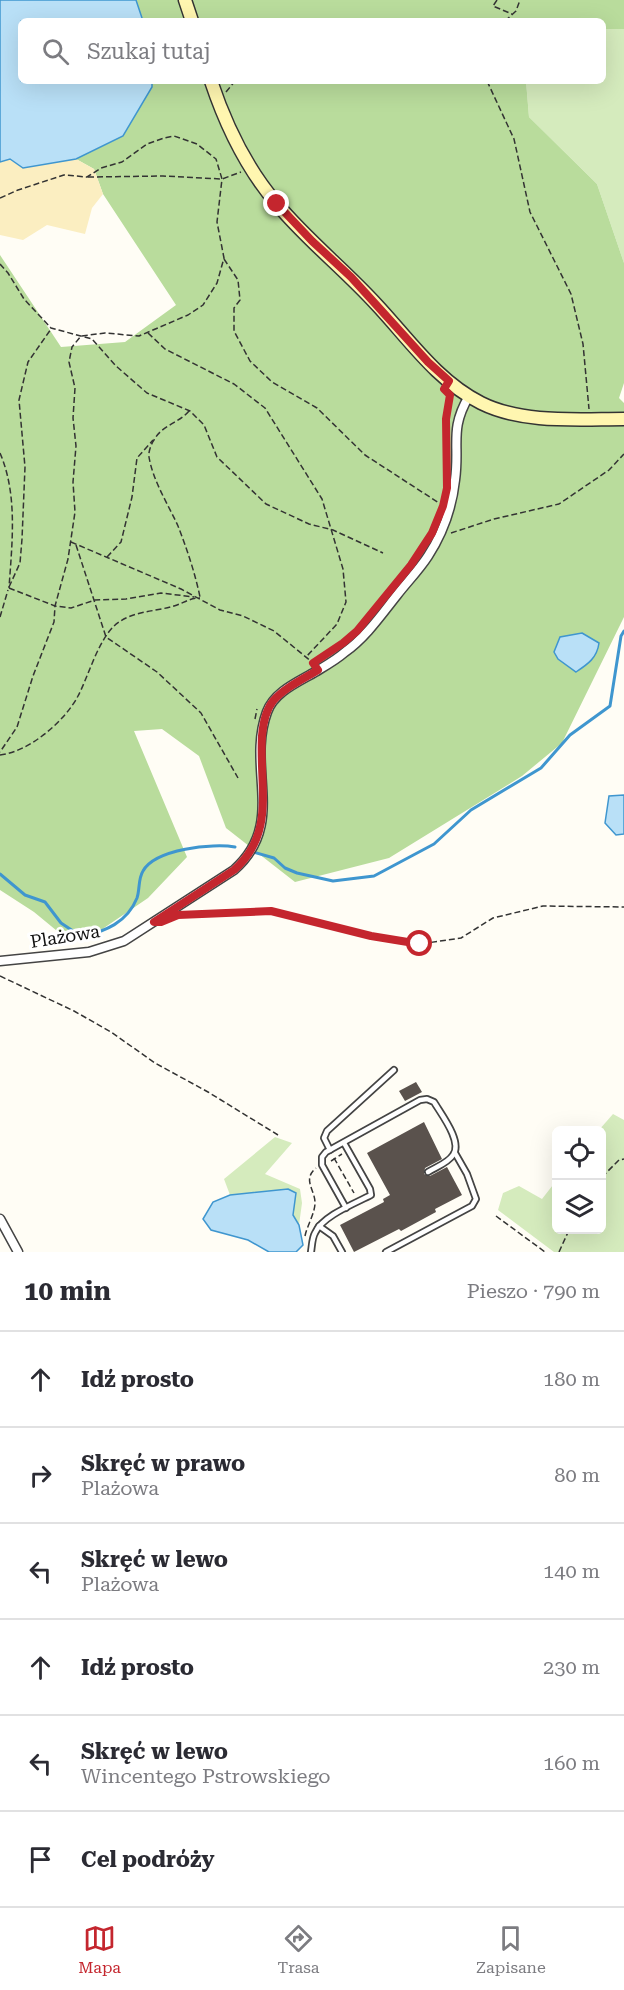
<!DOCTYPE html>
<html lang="pl">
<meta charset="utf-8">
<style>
body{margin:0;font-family:"Roboto Serif",serif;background:#f7f7f7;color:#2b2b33}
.controls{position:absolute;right:18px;bottom:18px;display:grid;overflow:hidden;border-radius:9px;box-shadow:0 6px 24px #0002}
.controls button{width:54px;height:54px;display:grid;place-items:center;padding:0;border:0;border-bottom:2px solid #e1e1e2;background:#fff;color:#2b2b33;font:30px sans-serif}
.stop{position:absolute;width:18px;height:18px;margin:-14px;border:4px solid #c4262e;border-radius:50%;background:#fff}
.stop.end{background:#c4262e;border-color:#fff;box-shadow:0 2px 6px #0008}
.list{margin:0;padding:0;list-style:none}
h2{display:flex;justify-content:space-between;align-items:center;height:78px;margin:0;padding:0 24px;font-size:26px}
h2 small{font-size:20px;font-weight:400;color:#7c7c81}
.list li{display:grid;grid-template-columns:39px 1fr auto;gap:18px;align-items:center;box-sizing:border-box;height:96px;padding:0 24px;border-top:2px solid #e1e1e2}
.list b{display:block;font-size:22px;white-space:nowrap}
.list p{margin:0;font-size:20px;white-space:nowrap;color:#7c7c81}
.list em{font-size:20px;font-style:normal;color:#7c7c81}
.icon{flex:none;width:33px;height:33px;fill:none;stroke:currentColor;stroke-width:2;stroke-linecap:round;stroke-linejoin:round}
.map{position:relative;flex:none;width:624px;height:1252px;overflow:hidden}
.search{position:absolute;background:#fff;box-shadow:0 6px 24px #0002;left:18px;right:18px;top:18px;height:66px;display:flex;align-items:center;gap:15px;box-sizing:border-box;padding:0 21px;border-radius:9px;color:#7c7c81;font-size:22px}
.sheet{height:654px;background:#fff}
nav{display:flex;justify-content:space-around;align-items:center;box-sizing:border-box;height:84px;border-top:2px solid #e1e1e2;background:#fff;font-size:16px;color:#7c7c81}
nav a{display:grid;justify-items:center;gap:3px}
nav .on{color:#c4262e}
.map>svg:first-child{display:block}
.green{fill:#d5ebbd}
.forest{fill:#b9dc9c}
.sand{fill:#fbeec1}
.water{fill:#b9e0f7;stroke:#3f96cf;stroke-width:1.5}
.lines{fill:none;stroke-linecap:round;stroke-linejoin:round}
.stream{stroke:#3f96cf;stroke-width:3}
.building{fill:#5a524d}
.lane-casing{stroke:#444;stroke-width:8}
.street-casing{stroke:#444;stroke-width:11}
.secondary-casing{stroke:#333;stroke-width:15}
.path{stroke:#333;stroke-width:1.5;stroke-dasharray:6 3;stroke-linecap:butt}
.lane{stroke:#fff;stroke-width:4.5}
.street{stroke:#fff;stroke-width:8}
.secondary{stroke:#fff6b0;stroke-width:12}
.route{stroke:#c4262e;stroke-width:8}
.labels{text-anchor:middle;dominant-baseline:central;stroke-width:6;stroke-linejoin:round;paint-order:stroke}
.street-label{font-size:18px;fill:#111;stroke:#fff}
</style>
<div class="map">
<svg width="624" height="1252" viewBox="0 0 624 1252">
<rect width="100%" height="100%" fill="#fffdf5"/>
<!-- green -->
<g class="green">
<path d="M603 29H624V263L597 184 529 117 526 81H603Z"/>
<path d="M613 1114 624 1120V1252H554L498 1210 503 1193 519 1186 542 1199 556 1181V1230H602V1130H599Z"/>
<path d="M275 1137 292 1143 265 1174 300 1189 302 1203 299 1225 293 1215 288 1189 230 1195 224 1179Z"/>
</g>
<!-- forest -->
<g class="forest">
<path d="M136 0H624V29H603V21H143Z"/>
<path d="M152 81H526L529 117 597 184 624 263V383L619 398 624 403V617L562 743 522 776 389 858 295 882 226 828 199 756 162 729 134 731 187 857 148 898 98 932 68 940 34 912 0 890V255L61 347 125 342 176 305 103 194 94 169 76 159 123 136 152 87Z"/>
</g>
<!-- sand -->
<path class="sand" d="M9 159 23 168 76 159 94 169 103 194 92 208 85 234 47 225 23 240 0 235V162Z"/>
<!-- water -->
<g class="water">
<path d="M0 0H136L143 21H21V81H152V87L123 136 76 159 23 168 10 159 0 162Z"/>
<path d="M582 633 599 643C597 658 588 664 576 672L558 659 554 652 560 637Z"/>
<path d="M624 795V834L616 835 605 823 609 796Z"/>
<path d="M288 1189 296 1193 293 1215 299 1225 303 1245 296 1252H269L248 1240 211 1230 203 1219 213 1202 230 1195Z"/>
</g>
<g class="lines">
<!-- stream -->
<g class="stream">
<path d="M253 852 274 858 285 868 297 873 333 881 374 876 434 844 471 810 541 768 570 735 610 706 621 636 624 631"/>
<path d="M0 874 25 895 45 902 61 923 82 937C105 931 127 923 137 898 140 889 138 879 143 871 155 849 213 843 235 847"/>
</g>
</g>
<!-- building -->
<g class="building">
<path d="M416 1082 422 1092 405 1101 399 1091Z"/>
<path d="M424 1122 442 1159 425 1168 424 1174 430 1176 447 1167 462 1195 435 1209 436 1212 401 1231 399 1229 354 1252 340 1225 384 1202 383 1199 390 1195 367 1153Z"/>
</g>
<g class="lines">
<defs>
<g id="lane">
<path d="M330 1150 324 1138 327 1131 394 1070"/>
<path d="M346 1208 322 1165V1157L326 1152 420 1100 427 1099 434 1102C441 1114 463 1142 453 1155 448 1163 436 1167 428 1172"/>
<path d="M319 1226 333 1236 342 1252"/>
<path d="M311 1252C312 1246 312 1238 315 1233 322 1216 356 1203 371 1195L370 1189 344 1143"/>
<path d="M386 1252 472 1206 476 1199 467 1174 455 1153"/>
</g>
<g id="street">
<path d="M0 961 89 952 124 941 234 870C287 823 246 769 267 712 274 692 298 682 315 672 325 666 336 660 345 652 366 637 381 615 397 595 407 582 419 570 428 556 443 533 452 507 455 480 460 444 449 430 469 396"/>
<path d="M0 1219 18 1252"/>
</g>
<g id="secondary">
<path d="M185 0 192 21"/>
<path d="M211 81C226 126 246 168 277 204 307 240 344 269 376 304 408 338 437 381 481 403 523 424 578 419 624 419"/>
</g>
</defs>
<!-- lane casing -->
<use href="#lane" class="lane-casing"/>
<!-- street casing -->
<use href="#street" class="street-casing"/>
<!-- secondary casing -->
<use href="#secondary" class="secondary-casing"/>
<!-- path -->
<g class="path">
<path d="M497 0 493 6 512 14"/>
<path d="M505 21 516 11 520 0"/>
<path d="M487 81 514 139 530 212 571 294 583 344 589 409"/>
<path d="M226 92 235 81"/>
<path d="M88 177 163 176 222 179 241 172"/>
<path d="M0 198 18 190 64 175 87 177 101 168 122 162 147 144 164 138 174 136 197 144 216 159 222 179 217 222 224 258 217 283 203 305 188 315 139 336 105 333 81 336 72 347 69 362 75 388 73 418 76 446 73 482 75 512 68 559 55 606 54 622 33 676 17 727 0 752"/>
<path d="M224 259 238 280 240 300 234 308V331L250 361 272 382 317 408 365 455 439 503"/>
<path d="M0 264 8 273 24 299 51 328 92 339 116 366 147 393 190 411 204 425 217 457 266 504 309 524 333 530 383 553"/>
<path d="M148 333 165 349 234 384 265 408 322 499 343 569 346 602 337 624 306 657"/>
<path d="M189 411C179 423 162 425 154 440 151 444 148 453 149 457 153 481 168 504 178 526 187 549 195 573 200 597"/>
<path d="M447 429 446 419 450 396"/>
<path d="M0 453C18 495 12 543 9 588"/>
<path d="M451 533 494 519 559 504 609 470 624 454"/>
<path d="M71 542 181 589 220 610 243 616 274 631 312 662"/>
<path d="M76 545 106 637 157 672 201 713 238 778"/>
<path d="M107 557 121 542 132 497 137 458 153 440"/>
<path d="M9 587 20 563 22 539 25 467 19 400 28 362 51 329"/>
<path d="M9 588 55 606 71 608 95 600 126 599 161 593 194 597"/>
<path d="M0 617 8 590"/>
<path d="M255 719 257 709"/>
<path d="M0 755C29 752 65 721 78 696 89 675 97 643 114 626 130 611 154 612 174 606 184 603 189 598 200 598"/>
<path d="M183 915 271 911 371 936 420 944 461 938 493 918 543 906 624 907"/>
<path d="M0 976 74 1011 111 1032 155 1063 208 1092 278 1135"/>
<path d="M334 1158 354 1193"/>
<path d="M331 1161 342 1154"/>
<path d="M602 1177 619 1160 624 1159"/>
<path d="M496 1216 545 1252"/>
<path d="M305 1236C307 1226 315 1213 315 1203 315 1189 302 1180 316 1168"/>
<path d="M559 1252 569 1230"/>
</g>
<!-- lane -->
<use href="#lane" class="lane"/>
<!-- street -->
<use href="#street" class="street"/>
<!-- secondary -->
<use href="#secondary" class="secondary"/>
</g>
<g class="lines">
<!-- route -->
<path class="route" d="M277 204 312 241 351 277 428 362 449 381 444 389 450 395 446 419 447 488 443 506 432 533 411 565 357 631 343 643 313 663 318 670C303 679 284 688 273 701 265 711 263 724 262 736 259 786 276 833 234 870L154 922H161L178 915 271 911 371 936 420 944"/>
</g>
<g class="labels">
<!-- street labels -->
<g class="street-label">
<text transform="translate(65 936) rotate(-9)">Plażowa</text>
</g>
</g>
</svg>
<div class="controls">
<button><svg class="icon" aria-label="locate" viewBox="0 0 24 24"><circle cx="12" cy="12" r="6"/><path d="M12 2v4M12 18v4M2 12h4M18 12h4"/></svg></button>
<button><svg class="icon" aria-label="layers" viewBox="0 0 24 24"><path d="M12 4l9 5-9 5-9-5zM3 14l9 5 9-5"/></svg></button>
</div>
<div class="stop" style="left:420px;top:944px"></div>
<div class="stop end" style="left:277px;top:204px"></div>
<div class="search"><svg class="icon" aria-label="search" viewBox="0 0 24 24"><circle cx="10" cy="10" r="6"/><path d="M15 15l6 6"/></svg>Szukaj tutaj</div>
</div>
<section class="sheet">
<h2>10 min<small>Pieszo · 790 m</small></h2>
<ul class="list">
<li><svg class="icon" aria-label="ahead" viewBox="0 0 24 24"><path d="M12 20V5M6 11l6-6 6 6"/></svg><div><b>Idź prosto</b></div><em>180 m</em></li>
<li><svg class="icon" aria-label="right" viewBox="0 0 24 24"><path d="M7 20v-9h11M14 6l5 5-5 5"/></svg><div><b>Skręć w prawo</b><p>Plażowa</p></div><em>80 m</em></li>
<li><svg class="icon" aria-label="left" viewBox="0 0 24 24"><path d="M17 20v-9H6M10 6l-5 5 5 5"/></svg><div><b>Skręć w lewo</b><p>Plażowa</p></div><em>140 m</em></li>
<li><svg class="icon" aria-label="ahead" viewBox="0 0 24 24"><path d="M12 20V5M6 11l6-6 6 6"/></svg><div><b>Idź prosto</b></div><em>230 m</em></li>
<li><svg class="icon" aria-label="left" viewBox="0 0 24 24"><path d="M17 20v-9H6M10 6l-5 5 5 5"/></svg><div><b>Skręć w lewo</b><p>Wincentego Pstrowskiego</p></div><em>160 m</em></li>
<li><svg class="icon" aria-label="arrive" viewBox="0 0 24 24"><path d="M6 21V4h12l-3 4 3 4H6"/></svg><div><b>Cel podróży</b></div></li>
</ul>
</section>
<nav>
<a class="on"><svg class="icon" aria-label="map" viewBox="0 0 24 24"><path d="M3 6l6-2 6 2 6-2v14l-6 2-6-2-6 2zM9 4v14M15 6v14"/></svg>Mapa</a>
<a><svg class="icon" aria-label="directions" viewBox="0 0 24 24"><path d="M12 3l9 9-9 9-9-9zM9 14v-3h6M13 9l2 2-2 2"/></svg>Trasa</a>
<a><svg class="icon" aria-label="saved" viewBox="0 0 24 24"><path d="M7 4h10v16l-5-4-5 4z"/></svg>Zapisane</a>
</nav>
